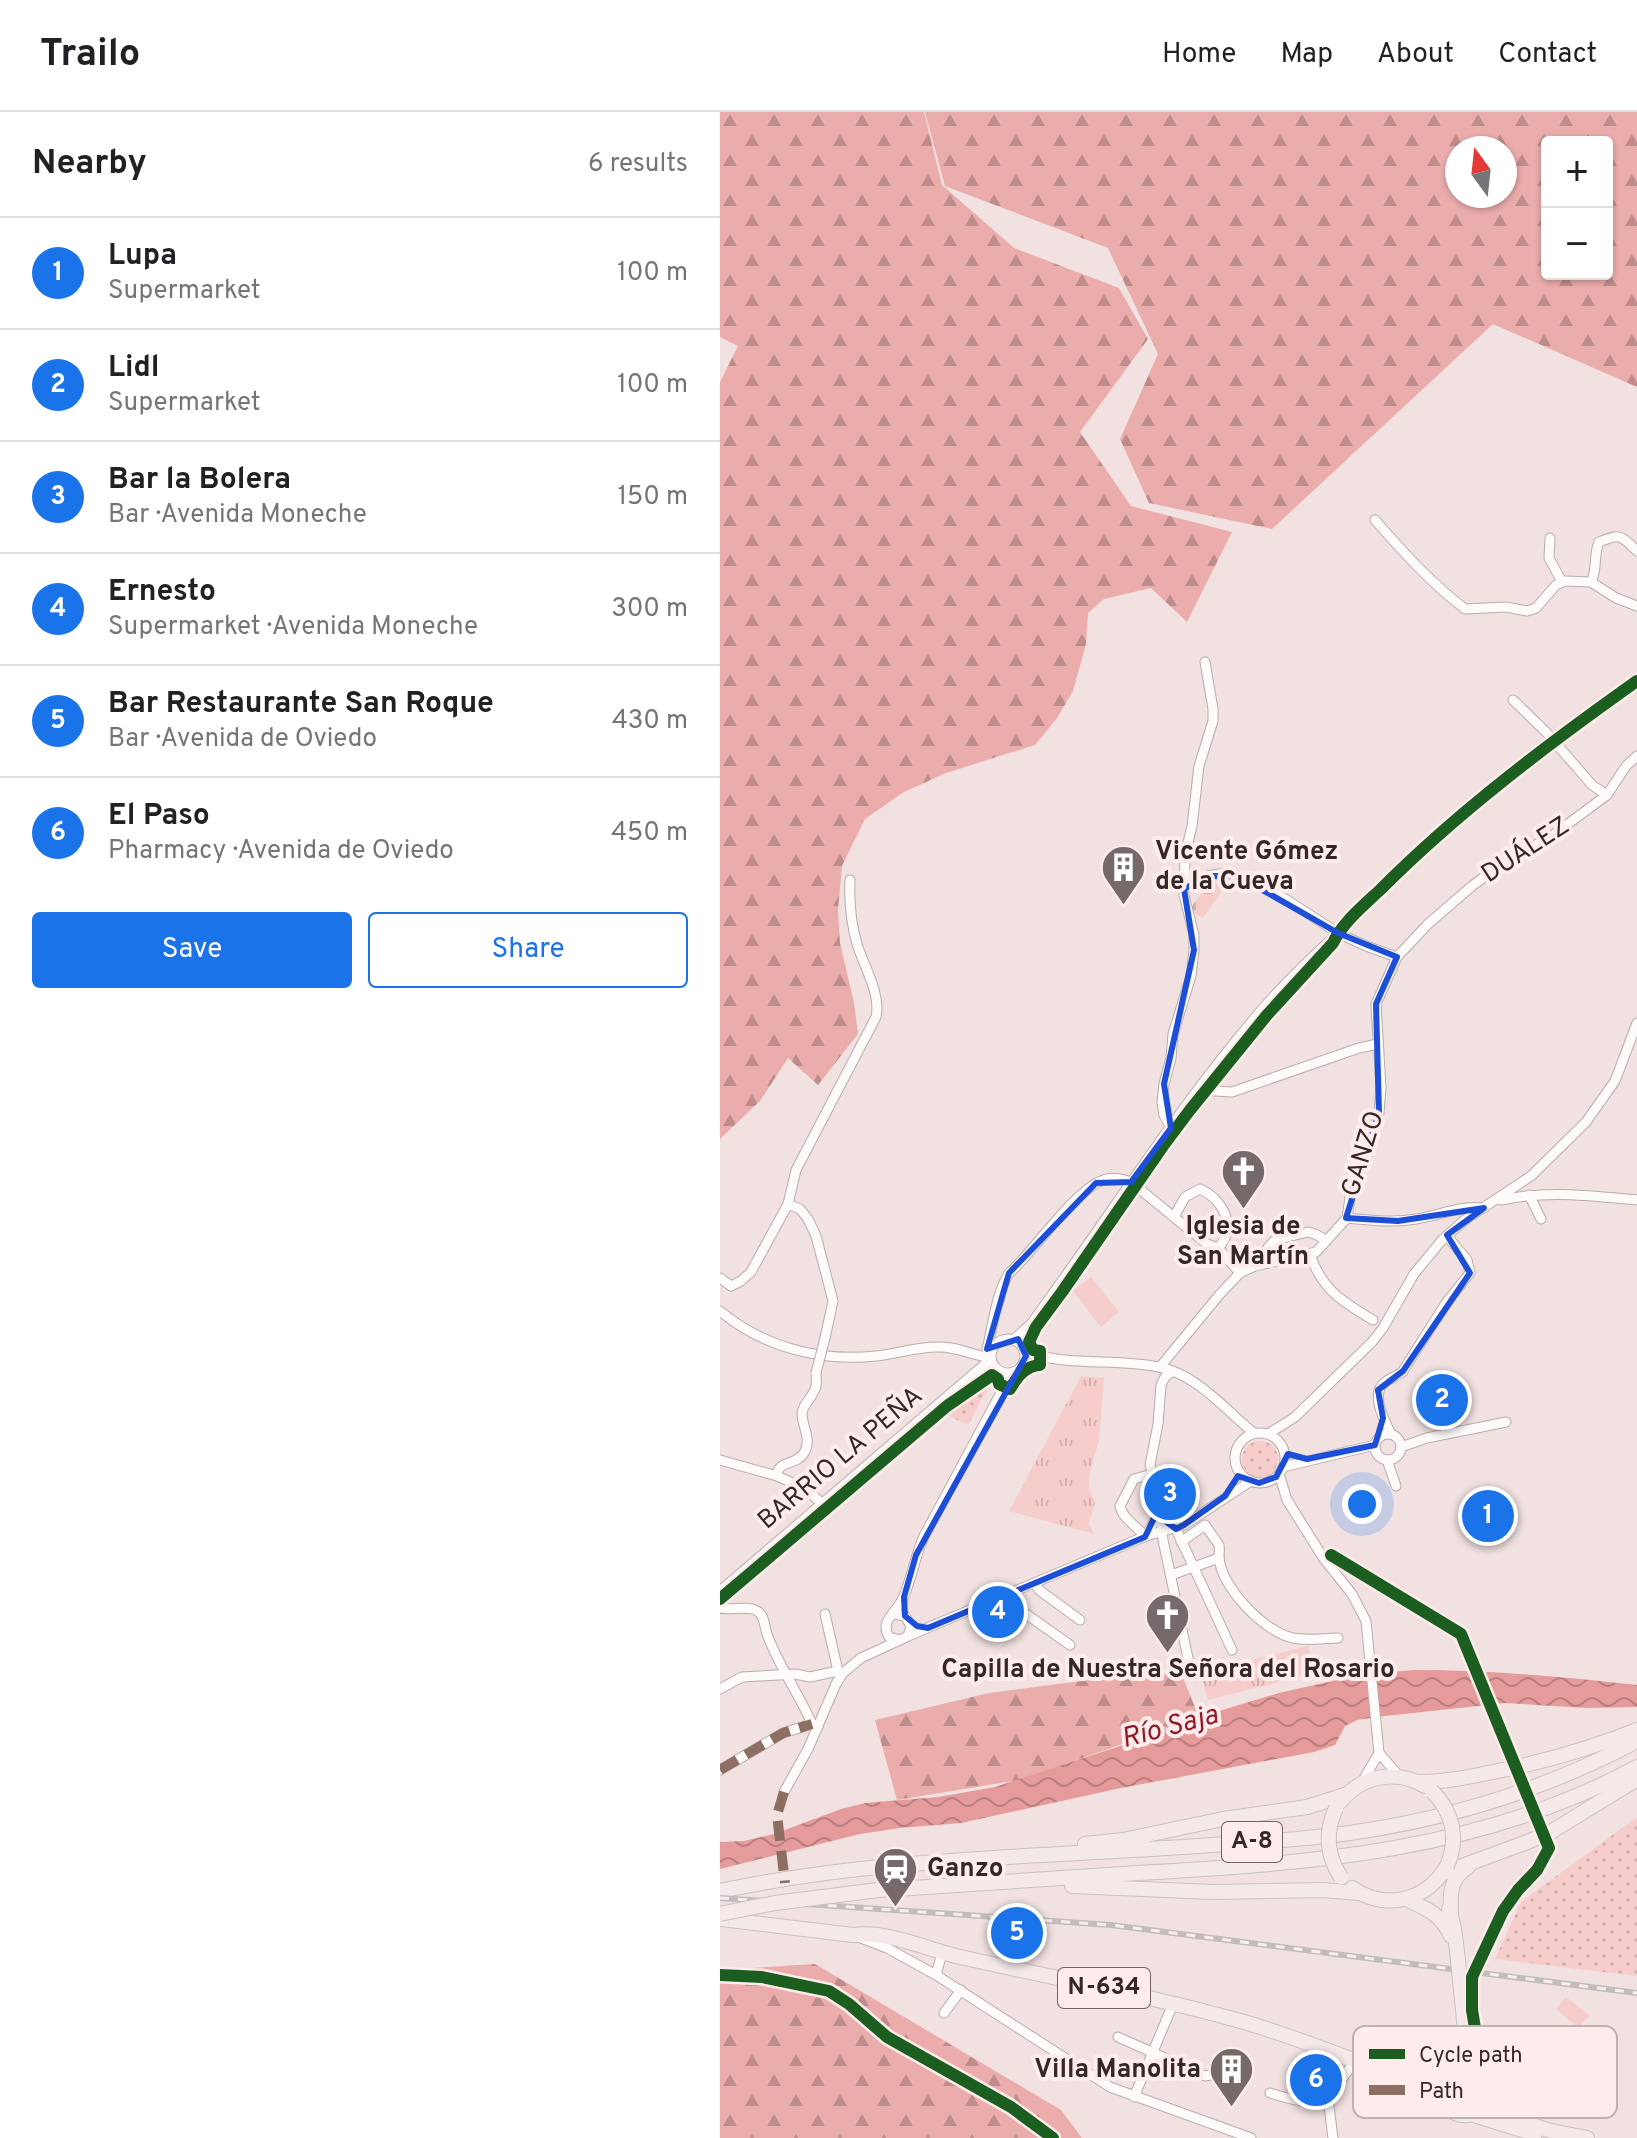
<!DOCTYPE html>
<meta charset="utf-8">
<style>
body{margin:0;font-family:Overpass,sans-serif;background:#f6f6f6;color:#202124}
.controls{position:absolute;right:24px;top:24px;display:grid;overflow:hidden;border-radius:8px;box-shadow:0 2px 6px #0004}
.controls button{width:72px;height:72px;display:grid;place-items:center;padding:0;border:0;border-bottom:2px solid #e0e0e0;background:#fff;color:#202124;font:40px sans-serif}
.compass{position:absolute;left:725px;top:24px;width:72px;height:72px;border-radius:50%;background:#fff;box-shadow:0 2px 6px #0004;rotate:345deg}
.you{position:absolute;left:642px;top:1392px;width:28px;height:28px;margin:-20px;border:6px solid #fff;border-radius:50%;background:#1a73e8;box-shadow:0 0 0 12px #1a73e833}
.badge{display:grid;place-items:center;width:52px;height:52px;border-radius:50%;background:#1a73e8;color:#fff;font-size:26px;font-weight:700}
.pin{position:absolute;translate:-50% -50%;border:4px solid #fff;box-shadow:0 2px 8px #0006}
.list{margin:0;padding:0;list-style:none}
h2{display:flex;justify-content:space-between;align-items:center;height:104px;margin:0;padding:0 32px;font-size:34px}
h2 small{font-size:26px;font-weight:400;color:#757577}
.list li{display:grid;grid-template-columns:52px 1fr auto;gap:24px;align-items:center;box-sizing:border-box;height:112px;padding:0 32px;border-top:2px solid #e0e0e0}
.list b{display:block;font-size:30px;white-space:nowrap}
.list p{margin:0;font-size:26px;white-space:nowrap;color:#757577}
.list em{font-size:26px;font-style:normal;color:#757577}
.actions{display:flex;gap:16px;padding:24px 32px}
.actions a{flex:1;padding:18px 0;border:2px solid #1a73e8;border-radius:8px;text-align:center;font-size:28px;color:#1a73e8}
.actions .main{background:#1a73e8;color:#fff}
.map{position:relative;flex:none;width:917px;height:2026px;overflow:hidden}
header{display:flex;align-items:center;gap:48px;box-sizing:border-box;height:112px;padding:0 40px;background:#fff;border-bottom:2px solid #e0e0e0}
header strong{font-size:38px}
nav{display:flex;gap:44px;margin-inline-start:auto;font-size:28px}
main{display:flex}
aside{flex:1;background:#fff}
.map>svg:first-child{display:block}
.grass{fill:url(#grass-dots)}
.forest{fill:url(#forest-firs);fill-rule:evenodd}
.cemetery{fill:url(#cemetery-stones)}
.park{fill:url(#park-tufts)}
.pitch{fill:#f6cdcb}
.water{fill:url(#water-waves)}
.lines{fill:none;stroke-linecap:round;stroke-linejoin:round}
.minor-casing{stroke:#b9adac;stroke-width:11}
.highway-casing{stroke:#c9c2c2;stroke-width:16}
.minor{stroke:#fdfafa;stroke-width:9}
.highway{stroke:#f4e9e8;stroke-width:14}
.rail-casing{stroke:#c1bdbd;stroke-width:6}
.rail{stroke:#fdeceb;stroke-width:3;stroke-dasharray:9;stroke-linecap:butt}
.minor-bridge-casing{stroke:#b9adac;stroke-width:11;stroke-linecap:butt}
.highway-bridge-casing{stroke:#c9c2c2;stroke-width:16;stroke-linecap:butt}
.minor-bridge{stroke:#fdfafa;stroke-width:9}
.highway-bridge{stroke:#f4e9e8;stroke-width:14}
.quiet{stroke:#8d6e63;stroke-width:10;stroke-dasharray:20 10;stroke-linecap:butt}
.cycleway-casing{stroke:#fdeceb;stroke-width:17}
.cycleway{stroke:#1b5e20;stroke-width:12}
.marked{fill:none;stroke:#1d4ed8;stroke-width:6;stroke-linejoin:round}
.labels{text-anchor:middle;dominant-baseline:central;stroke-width:8;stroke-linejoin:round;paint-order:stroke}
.shield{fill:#fdeceb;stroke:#706362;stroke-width:2}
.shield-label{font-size:24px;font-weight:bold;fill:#332828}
.street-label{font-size:26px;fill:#332828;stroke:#fdeceb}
.poi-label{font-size:26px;font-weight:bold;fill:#332828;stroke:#fdeceb;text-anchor:start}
.water-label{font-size:28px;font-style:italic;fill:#911926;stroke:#fdeceb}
.key{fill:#fdeceb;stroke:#c0b1b0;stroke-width:2}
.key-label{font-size:22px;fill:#332828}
</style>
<header>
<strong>Trailo</strong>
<nav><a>Home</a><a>Map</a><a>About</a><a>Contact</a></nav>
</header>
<main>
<aside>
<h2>Nearby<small>6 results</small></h2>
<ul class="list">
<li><span class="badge">1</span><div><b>Lupa</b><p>Supermarket</p></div><em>100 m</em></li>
<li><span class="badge">2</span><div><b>Lidl</b><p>Supermarket</p></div><em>100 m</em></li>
<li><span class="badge">3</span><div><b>Bar la Bolera</b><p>Bar · Avenida Moneche</p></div><em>150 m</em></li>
<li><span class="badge">4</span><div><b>Ernesto</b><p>Supermarket · Avenida Moneche</p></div><em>300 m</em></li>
<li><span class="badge">5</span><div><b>Bar Restaurante San Roque</b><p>Bar · Avenida de Oviedo</p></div><em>430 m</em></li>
<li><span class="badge">6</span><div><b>El Paso</b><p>Pharmacy · Avenida de Oviedo</p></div><em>450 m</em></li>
</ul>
<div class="actions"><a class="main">Save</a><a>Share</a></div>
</aside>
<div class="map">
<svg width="917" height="2026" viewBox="0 0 917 2026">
<defs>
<pattern id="grass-dots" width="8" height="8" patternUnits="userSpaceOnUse" patternTransform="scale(2)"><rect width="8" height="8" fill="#f6cdcb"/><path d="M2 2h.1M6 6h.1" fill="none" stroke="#d3b0ae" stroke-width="1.8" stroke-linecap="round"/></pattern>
<pattern id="forest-firs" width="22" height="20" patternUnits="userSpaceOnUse" patternTransform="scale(2)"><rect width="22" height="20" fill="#ebacac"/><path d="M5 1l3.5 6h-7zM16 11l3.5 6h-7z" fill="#bf8c8c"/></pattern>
<pattern id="cemetery-stones" width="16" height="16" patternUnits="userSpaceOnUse" patternTransform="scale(2)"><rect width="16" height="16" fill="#f6cdcb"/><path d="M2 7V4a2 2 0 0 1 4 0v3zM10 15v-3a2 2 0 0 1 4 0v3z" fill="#d3b0ae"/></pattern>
<pattern id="park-tufts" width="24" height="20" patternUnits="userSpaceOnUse" patternTransform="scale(2)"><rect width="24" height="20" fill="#f6cdcb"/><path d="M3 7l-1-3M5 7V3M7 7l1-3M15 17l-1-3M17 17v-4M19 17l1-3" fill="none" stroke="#d3b0ae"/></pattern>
<pattern id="water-waves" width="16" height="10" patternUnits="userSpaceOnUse" patternTransform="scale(2)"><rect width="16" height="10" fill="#e59b9a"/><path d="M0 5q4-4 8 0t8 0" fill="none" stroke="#ba7e7e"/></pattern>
</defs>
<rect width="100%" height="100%" fill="#f1e1e1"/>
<!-- grass -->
<g class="grass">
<path d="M270 1267 272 1269 248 1313 227 1303 229 1297Z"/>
<circle cx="540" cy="1347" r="18"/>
<path d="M917 1705V1864L775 1847 801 1790Z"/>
</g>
<!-- forest -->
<g class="forest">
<path d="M0 0H204L222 73 294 136 399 176 428 227 360 320 411 394 512 420 467 510 431 476 384 487 368 501 366 532 353 579 337 606 315 633 226 661 184 680 145 707 122 754 118 798 120 831 134 891 138 922 98 973 68 946 40 989 0 1027V270L18 234 0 225Z"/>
<path d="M205 0H917V275L773 212 552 417 429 391 400 327 438 242 388 136 225 74ZM887 30V162H827V30ZM785 36V84H737V36Z"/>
<path d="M461 1561 479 1605 300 1668 177 1688 155 1608 269 1581 369 1568Z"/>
<path d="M95 1852 341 1998 362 2026H0V1858Z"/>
</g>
<!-- cemetery -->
<path class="cemetery" d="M492 768 504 776 483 806 469 798Z"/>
<!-- park -->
<g class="park">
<path d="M361 1264 384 1266 379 1329 369 1364V1375L375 1391 369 1411 374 1422 289 1399Z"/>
<path d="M588 1534 595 1561 488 1588 480 1561Z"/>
</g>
<!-- pitch -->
<g class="pitch">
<path d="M371 1165 399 1200 381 1215 353 1179Z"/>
<path d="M846 1885 869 1903 859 1916 836 1897Z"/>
</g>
<!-- water -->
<path class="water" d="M695 1558C770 1558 843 1565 917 1573V1595L867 1596 785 1591 656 1605 637 1608 625 1614 615 1633 594 1640 401 1676 241 1711 180 1716 140 1722 0 1757V1730L24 1729 54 1722 121 1697 145 1691 218 1685 275 1675 397 1635 479 1605 559 1581 644 1562Z"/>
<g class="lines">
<defs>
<g id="minor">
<path d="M655 408C683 440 711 471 745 497L786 495 807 499 816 496 836 473 845 469 871 470 896 486 917 494"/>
<path d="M830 426 829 446 842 470"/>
<path d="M871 470C878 457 873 443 879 430 901 421 900 423 917 439"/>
<path d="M793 588 826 620 872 673 887 683"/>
<path d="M833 628 917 569"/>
<path d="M464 777 488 764 505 761 518 764 564 786 618 821 646 834 677 845"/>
<path d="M483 972 494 979 512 980 639 936 658 932"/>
<path d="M451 1016 444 1003 442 990 444 972 451 946 453 922 471 864 474 838V823L464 783 465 743 472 714 479 654 493 609V597L485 550"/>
<path d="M809 1083 821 1107"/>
<path d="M781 1088C829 1078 870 1084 917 1088"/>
<path d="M68 1092 80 1097 88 1107 96 1124 113 1189 105 1226"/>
<path d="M454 1105 465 1085 480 1077C503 1087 518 1116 498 1136"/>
<path d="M627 1106C649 1108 673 1111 696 1107 718 1104 740 1093 764 1096"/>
<path d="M590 1142C601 1177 623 1190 653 1208"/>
<path d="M549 1151 547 1137 555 1128 588 1120 595 1122 606 1128"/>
<path d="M0 1166 11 1174 21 1169 31 1160 68 1092 76 1058 156 905C161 881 144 855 137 832 131 811 129 790 130 768"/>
<path d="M0 1199C43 1235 100 1250 156 1244 176 1242 196 1235 217 1235 236 1234 252 1243 271 1246"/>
<path d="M294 1227 311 1212C389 1106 459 993 545 894 568 868 593 844 618 821"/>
<circle cx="288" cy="1244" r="17"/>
<path d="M267 1237C274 1210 275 1185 289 1161 314 1140 356 1075 386 1067 395 1065 402 1067 411 1070L487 1132 498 1136 520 1161"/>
<path d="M304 1239C346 1255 395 1246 439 1255 478 1263 504 1297 534 1321"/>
<path d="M440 1255 500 1182 520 1161 535 1154 596 1140 627 1106 631 1078 651 1033 659 1001 661 975 656 892 677 845 708 812 752 774 779 754 833 723 887 683 906 654 917 644"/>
<path d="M451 1260 445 1265 441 1273 438 1312 430 1353 439 1384 443 1428 469 1551"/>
<path d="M96 1261C96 1266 97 1270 96 1274 94 1285 81 1293 82 1303 83 1316 92 1328 84 1341 76 1354 57 1348 57 1364L84 1376 103 1392"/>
<circle cx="540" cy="1346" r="25"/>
<path d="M548 1322 575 1305 652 1230 663 1216 694 1162 722 1128 746 1107 811 1064 866 1010 895 969 917 911"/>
<path d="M671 1322C665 1310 652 1286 662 1273 668 1266 677 1265 683 1259L726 1191 750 1161 747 1148 727 1124"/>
<circle cx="668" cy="1335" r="13"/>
<path d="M681 1335 707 1326 786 1310"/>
<path d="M0 1348 57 1364"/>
<path d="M667 1348 676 1374"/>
<path d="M563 1355 655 1333"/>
<path d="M559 1362 567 1388 604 1447 632 1482 646 1509 659 1641 642 1670"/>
<path d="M440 1400 456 1417 512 1538"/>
<path d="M426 1424 440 1399"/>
<path d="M425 1425C418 1414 403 1408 400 1394L414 1367 432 1362"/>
<path d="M461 1430 485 1413 499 1433C500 1437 499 1441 499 1445 500 1474 545 1521 573 1526 587 1529 604 1526 618 1526"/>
<path d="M451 1463 499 1446"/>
<path d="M315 1472 319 1478 360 1508"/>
<path d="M0 1479 271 1247"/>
<path d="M287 1483 289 1490 350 1533"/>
<path d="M0 1496C11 1499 27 1493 37 1499 45 1503 44 1514 47 1522 58 1553 79 1582 92 1612L98 1615"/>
<path d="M105 1502 118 1559"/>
<path d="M174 1502 185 1504 191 1514 188 1524 180 1528 169 1525C159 1508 177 1501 183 1486 192 1466 195 1444 204 1424L284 1275 292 1266 293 1260"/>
<path d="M188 1524 426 1424 464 1413 531 1369"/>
<path d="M0 1577 22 1565 75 1562 90 1565 118 1559 123 1561"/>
<path d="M659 1641 679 1664"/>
<path d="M0 1658 63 1621 92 1612"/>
<path d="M64 1680 88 1637 116 1572 123 1561 141 1546 180 1528"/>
<path d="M136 1824 167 1836 216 1863 390 1975 531 2026"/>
<path d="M216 1863 222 1841"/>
<path d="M224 1901 241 1878"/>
<path d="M398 1925 485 1964 491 1963"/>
<path d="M665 1960 666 1947 727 1928"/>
<path d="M550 1981C569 1987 588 1993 608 1986L635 1949"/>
<path d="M414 1985 453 1892"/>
<path d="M608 1986 613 2026"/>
</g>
<g id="highway">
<path d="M699 1670C725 1670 749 1665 773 1660 823 1650 870 1637 917 1618"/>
<path d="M620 1690C642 1663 676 1657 705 1674"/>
<path d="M365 1732 403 1728 503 1707 587 1695 625 1683"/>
<path d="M723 1761 802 1732 829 1721 917 1667"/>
<path d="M352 1774 492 1780 603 1778 639 1781"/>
<path d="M632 1776C666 1799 706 1789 727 1754"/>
<path d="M158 1778C245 1773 332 1766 418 1761 592 1751 760 1740 917 1655"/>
<path d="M0 1779C165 1744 337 1745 505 1732 553 1729 601 1726 649 1718 742 1703 834 1673 917 1629"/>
<path d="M686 1787C706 1796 722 1803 731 1824"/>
<path d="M729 1797 734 1816 737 1839"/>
<path d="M731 1804C730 1784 729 1766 748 1755"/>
<path d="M0 1807 133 1823C170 1818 209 1839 245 1846 338 1867 432 1884 524 1910 572 1924 620 1943 667 1961 678 1960 683 1964 693 1967 705 1970 716 1966 728 1963"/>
<path d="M743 1898 746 1931C753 1939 754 1950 760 1958 764 1964 768 1966 770 1973 777 2002 734 2016 723 1988 714 1964 740 1949 760 1958"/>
<path d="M667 1961 671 1968 727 1995"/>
<path d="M771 1977C778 1985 784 1995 792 2001 812 2018 843 2021 867 2026"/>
<path d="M754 2003 815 2022"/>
</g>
</defs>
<!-- minor casing -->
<use href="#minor" class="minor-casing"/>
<!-- highway casing -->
<use href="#highway" class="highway-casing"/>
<!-- minor -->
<use href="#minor" class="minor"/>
<!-- highway -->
<use href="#highway" class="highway"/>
<defs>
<path id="rail" d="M0 1786 391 1813 917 1881"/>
</defs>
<!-- rail casing -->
<use href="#rail" class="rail-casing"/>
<!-- rail -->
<use href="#rail" class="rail"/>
<defs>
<path id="minor-bridge" d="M96 1261 105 1226"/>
<g id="highway-bridge">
<path d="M712 1679C733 1700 739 1727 727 1754"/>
<path d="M616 1696C605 1720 606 1743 621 1765"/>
<path d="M0 1802 55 1791 158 1778"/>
<path d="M737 1839 743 1898"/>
</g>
</defs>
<!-- minor-bridge casing -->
<use href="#minor-bridge" class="minor-bridge-casing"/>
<!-- highway-bridge casing -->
<use href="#highway-bridge" class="highway-bridge-casing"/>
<!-- minor-bridge -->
<use href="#minor-bridge" class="minor-bridge"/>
<!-- highway-bridge -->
<use href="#highway-bridge" class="highway-bridge"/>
<!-- quiet -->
<g class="quiet">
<path d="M0 1658 63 1621 92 1612"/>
<path d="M64 1680 57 1703 65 1771"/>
</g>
<defs>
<g id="cycleway">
<path d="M611 1443 741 1522 829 1736 817 1758 798 1778 783 1799 752 1865V1898L756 1922"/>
<path d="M0 1487 227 1294 272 1263 278 1267 279 1272 290 1277C297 1265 305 1254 320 1253V1239L313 1238 309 1230 316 1215 342 1180 443 1034 470 998 547 903 613 831C623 810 644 793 661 777 739 699 827 633 917 569"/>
<path d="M0 1863 42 1865 109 1879 129 1892 167 1925 291 1995 333 2026"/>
</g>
</defs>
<!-- cycleway casing -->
<use href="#cycleway" class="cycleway-casing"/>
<!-- cycleway -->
<use href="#cycleway" class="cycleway"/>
</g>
<!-- marked area -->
<path class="marked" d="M488 764H518L618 821 677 845 656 892 659 1001 626 1106 678 1109 764 1096 727 1123 750 1161 683 1259 658 1278 663 1306 655 1333 587 1347 568 1342 556 1365 539 1371 518 1364 505 1384 464 1413 456 1417 436 1402 425 1425 208 1516 197 1514 185 1504 184 1485 196 1443 306 1244 298 1227 267 1237 289 1161 376 1071 411 1070 451 1016 444 972 474 838 464 777Z"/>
<!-- icons -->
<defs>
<symbol id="building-pin" viewBox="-11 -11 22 30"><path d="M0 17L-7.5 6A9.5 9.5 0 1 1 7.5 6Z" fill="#766969" stroke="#fdeceb"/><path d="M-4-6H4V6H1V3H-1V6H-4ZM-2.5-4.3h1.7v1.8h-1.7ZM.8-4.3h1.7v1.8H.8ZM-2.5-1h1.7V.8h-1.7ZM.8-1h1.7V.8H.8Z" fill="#fff"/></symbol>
<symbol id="church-pin" viewBox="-11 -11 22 30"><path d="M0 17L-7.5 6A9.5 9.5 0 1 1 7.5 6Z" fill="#766969" stroke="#fdeceb"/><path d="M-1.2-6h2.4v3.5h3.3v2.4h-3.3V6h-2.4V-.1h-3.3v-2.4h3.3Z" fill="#fff"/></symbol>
<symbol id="station-pin" viewBox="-11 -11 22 30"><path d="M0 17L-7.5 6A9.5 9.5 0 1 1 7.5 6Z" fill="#766969" stroke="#fdeceb"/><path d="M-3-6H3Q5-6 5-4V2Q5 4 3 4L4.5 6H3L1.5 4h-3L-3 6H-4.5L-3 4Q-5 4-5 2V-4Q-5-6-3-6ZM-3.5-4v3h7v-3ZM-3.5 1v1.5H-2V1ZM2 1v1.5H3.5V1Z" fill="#fff"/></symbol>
</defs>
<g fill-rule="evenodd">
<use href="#building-pin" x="378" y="730" width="51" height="69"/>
<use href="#church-pin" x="498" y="1034" width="51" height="69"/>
<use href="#church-pin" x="422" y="1478" width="51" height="69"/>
<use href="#station-pin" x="150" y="1732" width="51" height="69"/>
<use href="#building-pin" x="486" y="1932" width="51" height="69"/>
</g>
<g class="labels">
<!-- shield labels -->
<g class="shield">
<rect x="502" y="1710" width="60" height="40" rx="6"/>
<rect x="338" y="1856" width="92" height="40" rx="6"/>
</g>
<g class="shield-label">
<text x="532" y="1730">A-8</text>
<text x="384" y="1876">N-634</text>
</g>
<!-- street labels -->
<g class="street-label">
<text transform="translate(806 739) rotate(-33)">DUÁLEZ</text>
<text transform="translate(644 1042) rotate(-73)">GANZO</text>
<text transform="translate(121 1347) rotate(-40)">BARRIO LA PEÑA</text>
</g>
<!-- poi labels -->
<g class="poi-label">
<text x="435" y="740">Vicente Gómez<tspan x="435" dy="30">de la Cueva</tspan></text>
<text x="523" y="1115" text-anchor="middle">Iglesia de<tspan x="523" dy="30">San Martín</tspan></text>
<text x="448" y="1558" text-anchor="middle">Capilla de Nuestra Señora del Rosario</text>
<text x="207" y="1757">Ganzo</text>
<text x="481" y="1958" text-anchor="end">Villa Manolita</text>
</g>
<!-- water labels -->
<g class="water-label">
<text transform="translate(450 1616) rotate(-15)">Río Saja</text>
</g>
</g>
<!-- legend -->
<rect x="633" y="1914" width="264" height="92" rx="12" class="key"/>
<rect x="649" y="1937" width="36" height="10" fill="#1b5e20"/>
<rect x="649" y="1973" width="36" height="10" fill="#8d6e63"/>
<g class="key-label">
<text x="699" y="1950">Cycle path</text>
<text x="699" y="1986">Path</text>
</g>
</svg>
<div class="controls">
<button>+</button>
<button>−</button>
</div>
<svg class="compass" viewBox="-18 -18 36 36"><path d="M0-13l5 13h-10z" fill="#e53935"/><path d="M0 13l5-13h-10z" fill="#757577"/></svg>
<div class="you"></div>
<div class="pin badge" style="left:768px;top:1404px">1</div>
<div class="pin badge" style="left:722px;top:1288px">2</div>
<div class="pin badge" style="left:450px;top:1382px">3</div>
<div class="pin badge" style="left:278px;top:1500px">4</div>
<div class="pin badge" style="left:297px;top:1821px">5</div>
<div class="pin badge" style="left:596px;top:1968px">6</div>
</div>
</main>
